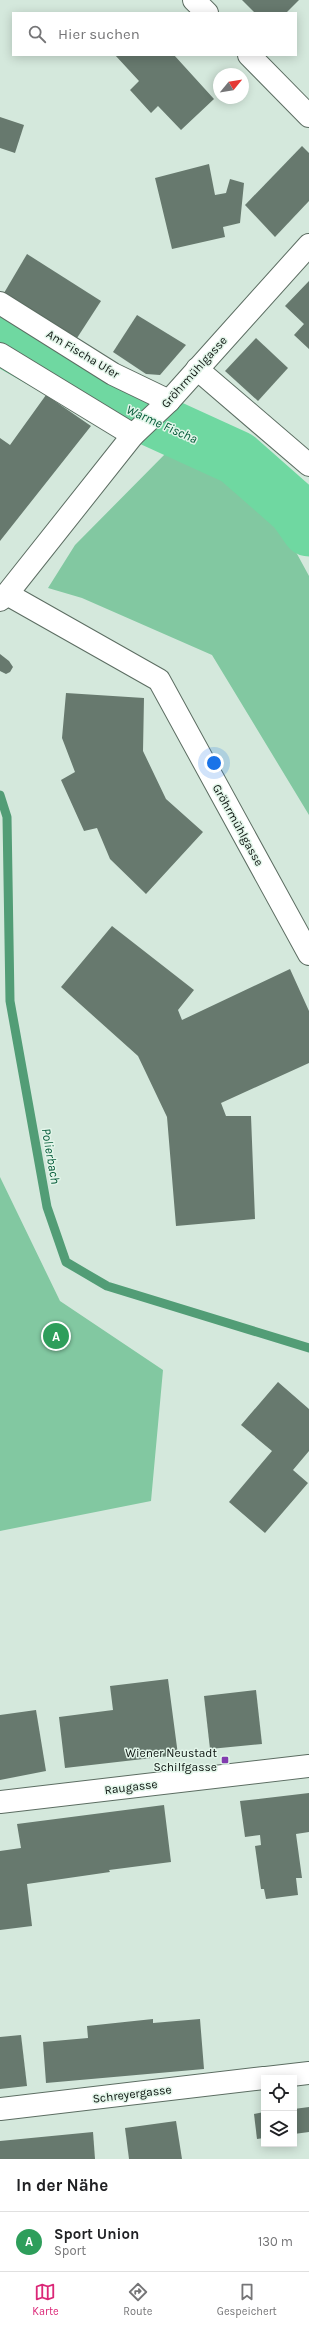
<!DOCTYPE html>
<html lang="de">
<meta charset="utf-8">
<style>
body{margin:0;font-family:Karla,sans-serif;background:#f2f2f2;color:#202124}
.controls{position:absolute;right:12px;bottom:12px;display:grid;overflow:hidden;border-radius:0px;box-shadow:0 2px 10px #0003}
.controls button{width:36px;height:36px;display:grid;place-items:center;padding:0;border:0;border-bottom:1px solid #e0e0e0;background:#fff;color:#202124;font:20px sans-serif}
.compass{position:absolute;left:213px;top:68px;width:36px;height:36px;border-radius:50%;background:#fff;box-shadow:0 2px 10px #0003;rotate:60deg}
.you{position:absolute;left:214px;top:763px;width:14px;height:14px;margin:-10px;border:3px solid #fff;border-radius:50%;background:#1a73e8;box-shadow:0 0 0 6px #1a73e833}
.badge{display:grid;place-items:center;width:26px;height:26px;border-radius:50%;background:#db2777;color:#fff;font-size:13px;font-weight:700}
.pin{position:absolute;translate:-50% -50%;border:2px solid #fff;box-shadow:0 1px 4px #0006}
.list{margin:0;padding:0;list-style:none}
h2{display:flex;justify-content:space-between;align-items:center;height:52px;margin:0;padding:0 16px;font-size:17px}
h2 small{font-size:13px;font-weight:400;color:#757577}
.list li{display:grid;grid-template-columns:26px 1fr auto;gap:12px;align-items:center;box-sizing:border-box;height:60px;padding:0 16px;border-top:1px solid #e0e0e0}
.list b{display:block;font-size:15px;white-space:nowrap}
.list p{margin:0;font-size:13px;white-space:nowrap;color:#757577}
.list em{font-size:13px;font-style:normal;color:#757577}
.icon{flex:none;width:22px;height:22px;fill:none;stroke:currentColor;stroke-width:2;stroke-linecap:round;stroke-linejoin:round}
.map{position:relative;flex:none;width:309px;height:2159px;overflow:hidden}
.search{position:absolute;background:#fff;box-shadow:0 2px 10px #0003;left:12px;right:12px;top:12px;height:44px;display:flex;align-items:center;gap:10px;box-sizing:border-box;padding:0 14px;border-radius:0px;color:#757577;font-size:15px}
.sheet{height:112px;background:#fff}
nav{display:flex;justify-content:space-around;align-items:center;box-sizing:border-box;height:56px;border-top:1px solid #e0e0e0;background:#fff;font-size:11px;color:#757577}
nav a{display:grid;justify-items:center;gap:2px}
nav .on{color:#db2777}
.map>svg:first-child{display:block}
.green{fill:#82c8a1}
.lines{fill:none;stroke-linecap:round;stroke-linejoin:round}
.stream{stroke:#529d76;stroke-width:9}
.river{stroke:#6fd8a1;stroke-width:55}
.building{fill:#67796e}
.street-casing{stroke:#5c6d62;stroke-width:24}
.street{stroke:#fff;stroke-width:22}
.poi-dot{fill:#823caf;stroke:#e2f5e9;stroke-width:1.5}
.labels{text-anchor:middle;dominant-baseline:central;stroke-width:3;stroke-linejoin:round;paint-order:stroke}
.street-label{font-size:12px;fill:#0d1410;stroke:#e2f5e9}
.poi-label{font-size:12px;fill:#0d1410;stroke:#e2f5e9;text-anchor:end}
.water-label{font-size:13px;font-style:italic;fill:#055b39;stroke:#e2f5e9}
</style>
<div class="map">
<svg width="309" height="2159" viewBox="0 0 309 2159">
<rect width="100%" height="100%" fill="#d4e8dc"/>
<!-- green -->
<g class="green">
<path d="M169 450 225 467 277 517 309 576V815L212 655 82 598 48 588 75 545Z"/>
<path d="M0 1177 60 1301 163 1370 151 1501 0 1531Z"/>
</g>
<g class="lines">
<!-- stream -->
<path class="stream" d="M0 795 7 817 10 1001 47 1207 66 1262 107 1286 309 1348"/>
<!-- river -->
<path class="river" d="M0 337 110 400 237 458 295 509 309 529"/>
</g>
<!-- building -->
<g class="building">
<path d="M242 0H299L286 13H255Z"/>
<path d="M115 55H174L214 99 181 130 158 106 151 113 130 90 139 81Z"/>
<path d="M0 117 24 125 15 153 0 148Z"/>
<path d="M302 146 309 153V201L275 237 245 205Z"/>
<path d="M209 164 215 195 226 193 230 179 244 183 240 223 223 227 225 237 172 249 155 178Z"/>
<path d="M27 254 101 301 77 338 4 293Z"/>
<path d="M309 281V349L294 335 304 324 285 306Z"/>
<path d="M137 315 186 345 160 375 146 374 113 352Z"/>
<path d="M256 338 288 368 258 401 225 371Z"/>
<path d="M46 395 91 426 0 541V438L10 445Z"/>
<path d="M0 654 9 661 13 667 10 672 6 674 0 671Z"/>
<path d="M66 693 144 698 143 751 166 799 203 832 146 894 110 859 97 828 84 831 61 780 75 772 62 738Z"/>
<path d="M112 926 194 990 178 1010 182 1020 290 969 309 1011V1063L221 1103 226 1116H251L255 1219 176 1226 167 1117 138 1056 61 987Z"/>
<path d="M278 1382 309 1409V1451L293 1470 308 1483 265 1533 229 1502 272 1451 241 1425Z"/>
<path d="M168 1679 178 1755 65 1768 59 1717 113 1710 110 1686Z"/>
<path d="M256 1690 262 1744 210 1749 204 1696Z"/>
<path d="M36 1710 46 1771 0 1780V1715Z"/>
<path d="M309 1793V1832L296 1834 302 1878H296L298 1895 266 1899 264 1889H261L255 1846 261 1845 260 1835 245 1837 240 1801Z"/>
<path d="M164 1805 171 1862 109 1870 110 1872 27 1884 32 1926 0 1930V1851L21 1848 17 1824Z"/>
<path d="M153 2019V2023L200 2019 204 2069 46 2083 43 2042 88 2038 87 2026Z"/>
<path d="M21 2035 27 2086 0 2089V2037Z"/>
<path d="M309 2107V2132L294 2134V2109Z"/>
<path d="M264 2112V2138L257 2139 254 2114Z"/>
<path d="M176 2121 182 2159H129L125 2128Z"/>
<path d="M93 2132 95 2159H0V2141Z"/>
</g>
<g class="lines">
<defs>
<g id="street">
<path d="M194 0 207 13"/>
<path d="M249 55 309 116"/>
<path d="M0 303 113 374 169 401"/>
<path d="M0 354 133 435"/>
<path d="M197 369 309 465"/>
<path d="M7 594 159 680 309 954"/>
<path d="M0 600 7 594 133 435 169 401 309 245"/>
<path d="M0 1802 309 1766"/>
<path d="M266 2078 309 2073"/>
<path d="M0 2109 264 2078"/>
</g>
</defs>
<!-- street casing -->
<use href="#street" class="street-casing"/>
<!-- street -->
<use href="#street" class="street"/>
</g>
<!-- markers -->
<rect class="poi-dot" x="221" y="1756" width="8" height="8" rx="2"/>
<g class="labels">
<!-- street labels -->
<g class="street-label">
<text transform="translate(83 354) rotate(31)">Am Fischa Ufer</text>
<text transform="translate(194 372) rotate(-48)">Gröhrmühlgasse</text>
<text transform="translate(238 825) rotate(61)">Gröhrmühlgasse</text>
<text transform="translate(131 1787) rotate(-7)">Raugasse</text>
<text transform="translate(132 2094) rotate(-7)">Schreyergasse</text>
</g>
<!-- poi labels -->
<g class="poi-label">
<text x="217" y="1753">Wiener Neustadt<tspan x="217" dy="14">Schilfgasse</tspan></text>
</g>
<!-- water labels -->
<g class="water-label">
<text transform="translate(162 424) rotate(24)">Warme Fischa</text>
<text transform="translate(51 1156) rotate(80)">Polierbach</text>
</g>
</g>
</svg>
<div class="controls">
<button><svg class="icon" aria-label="locate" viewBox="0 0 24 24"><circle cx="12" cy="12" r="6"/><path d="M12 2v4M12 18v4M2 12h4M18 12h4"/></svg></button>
<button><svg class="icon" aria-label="layers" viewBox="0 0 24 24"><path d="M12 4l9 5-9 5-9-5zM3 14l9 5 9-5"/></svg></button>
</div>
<svg class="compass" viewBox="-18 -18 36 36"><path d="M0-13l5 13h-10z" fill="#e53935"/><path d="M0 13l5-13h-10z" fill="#757577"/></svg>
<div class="you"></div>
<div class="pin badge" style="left:56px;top:1336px;background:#2e9e5b">A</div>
<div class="search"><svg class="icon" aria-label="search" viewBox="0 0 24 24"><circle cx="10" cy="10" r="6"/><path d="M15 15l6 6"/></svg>Hier suchen</div>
</div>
<section class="sheet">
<h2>In der Nähe<small></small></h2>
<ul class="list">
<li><span class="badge" style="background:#2e9e5b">A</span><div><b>Sport Union</b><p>Sport</p></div><em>130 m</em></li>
</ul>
</section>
<nav>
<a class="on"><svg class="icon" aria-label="map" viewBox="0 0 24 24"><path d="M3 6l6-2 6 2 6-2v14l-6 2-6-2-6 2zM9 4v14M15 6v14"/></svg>Karte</a>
<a><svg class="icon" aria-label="directions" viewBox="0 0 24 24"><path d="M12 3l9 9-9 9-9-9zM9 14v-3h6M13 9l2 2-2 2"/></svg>Route</a>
<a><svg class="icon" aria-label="saved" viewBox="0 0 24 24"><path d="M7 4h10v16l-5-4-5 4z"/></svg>Gespeichert</a>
</nav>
